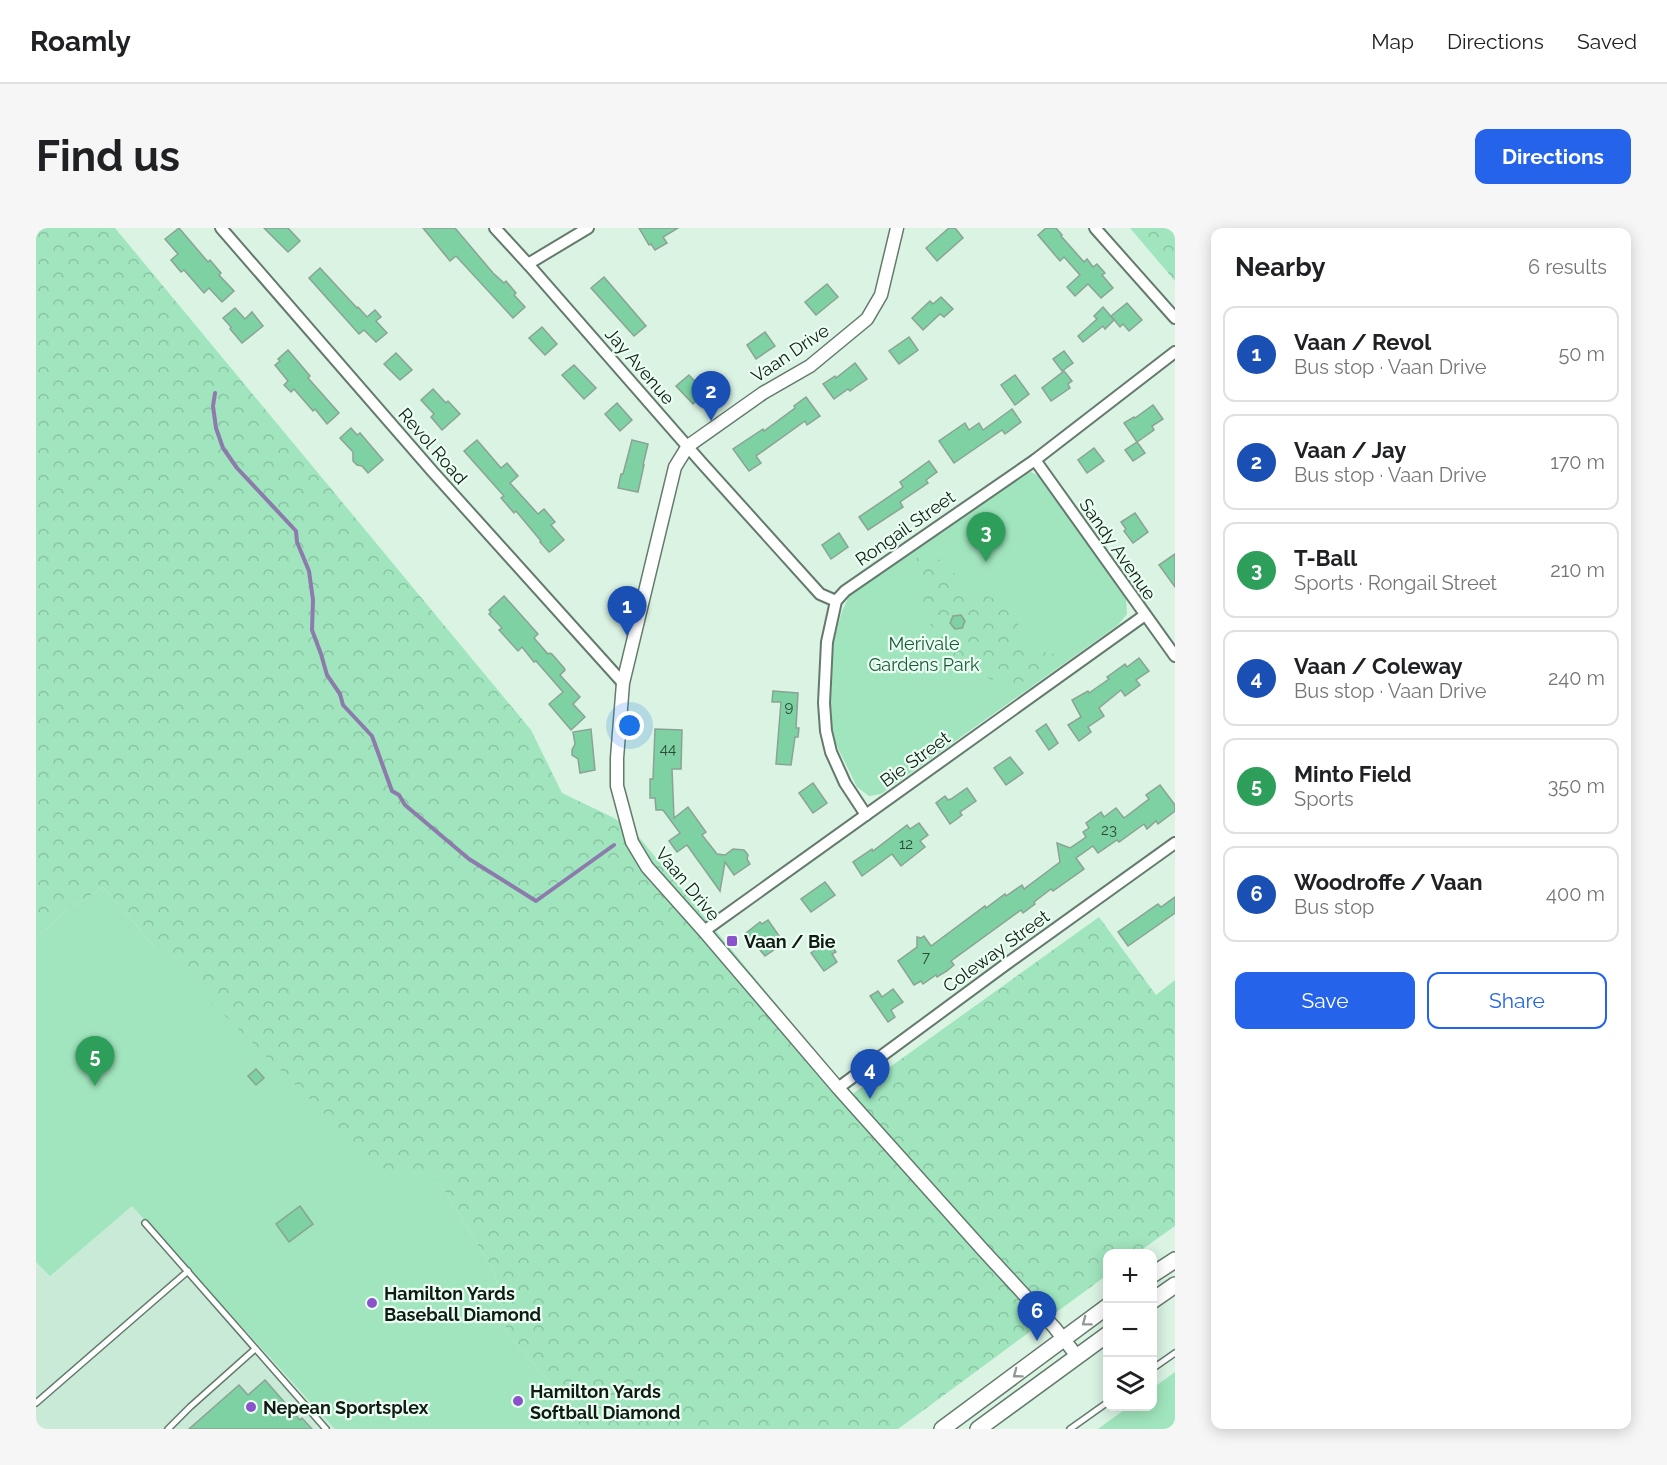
<!DOCTYPE html>
<meta charset="utf-8">
<style>
body{margin:0;font-family:Raleway,sans-serif;background:#f6f6f6;color:#202124}
.controls{position:absolute;right:18px;bottom:18px;display:grid;overflow:hidden;border-radius:12px;box-shadow:0 3px 15px #0003}
.controls button{width:54px;height:54px;display:grid;place-items:center;padding:0;border:0;border-bottom:2px solid #e0e0e0;background:#fff;color:#202124;font:30px sans-serif}
.you{position:absolute;left:594px;top:498px;width:21px;height:21px;margin:-15px;border:4px solid #fff;border-radius:50%;background:#1a73e8;box-shadow:0 0 0 9px #1a73e833}
.badge{display:grid;place-items:center;width:39px;height:39px;border-radius:50%;background:#2563eb;color:#fff;font-size:20px;font-weight:700}
.pin{position:absolute;translate:-50% -50px;filter:drop-shadow(0 2px 3px #0008)}
.pin::after{content:'';position:absolute;top:32px;width:21px;height:18px;background:inherit;clip-path:polygon(0 0,100% 0,50% 100%)}
.list{margin:0;padding:0;list-style:none}
h2{display:flex;justify-content:space-between;align-items:center;height:78px;margin:0;padding:0 24px;font-size:26px}
h2 small{font-size:20px;font-weight:400;color:#757577}
.list li{display:grid;grid-template-columns:39px 1fr auto;gap:18px;align-items:center;box-sizing:border-box;height:96px;margin:0 12px 12px;padding:0 12px;border:2px solid #e0e0e0;border-radius:12px}
.list b{display:block;font-size:22px;white-space:nowrap}
.list p{margin:0;font-size:20px;white-space:nowrap;color:#757577}
.list em{font-size:20px;font-style:normal;color:#757577}
.actions{display:flex;gap:12px;padding:18px 24px}
.actions a{flex:1;padding:14px 0;border:2px solid #2563eb;border-radius:12px;text-align:center;font-size:21px;color:#2563eb}
.actions .main{background:#2563eb;color:#fff}
.icon{flex:none;width:33px;height:33px;fill:none;stroke:currentColor;stroke-width:2;stroke-linecap:round;stroke-linejoin:round}
.map{position:relative;flex:none;width:1139px;height:1201px;overflow:hidden;border-radius:12px}
header{display:flex;align-items:center;gap:36px;box-sizing:border-box;height:84px;padding:0 30px;background:#fff;border-bottom:2px solid #e0e0e0}
header strong{font-size:28px}
nav{display:flex;gap:33px;margin-inline-start:auto;font-size:21px}
.intro{display:flex;align-items:center;justify-content:space-between;box-sizing:border-box;height:144px;padding:0 36px}
h1{margin:0;font-size:42px}
.button{padding:15px 27px;border-radius:12px;background:#2563eb;color:#fff;font-size:21px;font-weight:700}
main{display:flex;gap:36px;padding:0 36px}
aside{flex:1;background:#fff;border-radius:12px;box-shadow:0 3px 15px #0003}
.map>svg:first-child{display:block}
.built{fill:#c9ead6}
.green{fill:#a0e5bd}
.forest{fill:url(#forest-crowns)}
.lines{fill:none;stroke-linecap:round;stroke-linejoin:round}
.stream{stroke:#8c7bac;stroke-width:4}
.building{fill:#7ed1a3;stroke:#8ba394;stroke-width:1.5}
.service-casing{stroke:#647a6d;stroke-width:8}
.minor-casing{stroke:#647a6d;stroke-width:14}
.tertiary-casing{stroke:#647a6d;stroke-width:15}
.secondary-casing{stroke:#647a6d;stroke-width:18}
.service{stroke:#fff;stroke-width:5}
.minor{stroke:#fff;stroke-width:10}
.tertiary{stroke:#fff;stroke-width:12}
.secondary{stroke:#fff;stroke-width:15}
.oneway{stroke:#949896}
.poi-dot{fill:#8b53cb;stroke:#eafff2;stroke-width:2}
.labels{text-anchor:middle;dominant-baseline:central;stroke-width:4.5;stroke-linejoin:round;paint-order:stroke}
.number-label{font-size:15px;fill:#2c4838}
.street-label{font-size:18px;fill:#111a15;stroke:#eafff2}
.park-label{font-size:18px;fill:#1a583a;stroke:#eafff2}
.poi-label{font-size:18px;font-weight:bold;fill:#111a15;stroke:#eafff2;text-anchor:start}
</style>
<header>
<strong>Roamly</strong>
<nav><a>Map</a><a>Directions</a><a>Saved</a></nav>
</header>
<div class="intro"><h1>Find us</h1><a class="button">Directions</a></div>
<main>
<div class="map">
<svg width="1139" height="1201" viewBox="0 0 1139 1201">
<defs>
<pattern id="forest-crowns" width="20" height="18" patternUnits="userSpaceOnUse" patternTransform="scale(1.5)"><rect width="20" height="18" fill="#a0e5bd"/><path d="M2 6a3 3 0 1 1 6 0M12 15a3 3 0 1 1 6 0" fill="none" stroke="#89c4a2"/></pattern>
</defs>
<rect width="100%" height="100%" fill="#daf3e3"/>
<!-- built -->
<path class="built" d="M96 978 217 1110 299 1201H0V1034L14 1047Z"/>
<!-- green -->
<g class="green">
<path d="M995 244 1003 248 1090 369 1091 386 1082 397 845 566 833 568 821 559 797 510 794 464 797 415 806 383 814 366 987 246Z"/>
<path d="M67 659 118 718 397 944 458 1043 471 1105 519 1160 546 1201H299L96 978 14 1048 0 1034V710L30 683Z"/>
<path d="M1139 1144V1201H1062L1092 1179 1116 1178 1117 1160Z"/>
</g>
<!-- forest -->
<g class="forest">
<path d="M0 0H79L495 502 526 565 576 589 597 602 815 867 1063 689 1120 767 1139 752V998L1101 1025 1072 1026 1071 1047 862 1201H546L519 1160 471 1105 458 1043 397 944 350 946 118 718 67 659 30 683 0 710Z"/>
<path d="M1094 0H1139V53Z"/>
<path d="M895 327 911 336 922 350 936 363 965 373 979 385 987 413 990 418 1001 423 1019 426 1022 431 1000 449 977 457H965L914 428 906 418 899 402 884 384 880 367 881 362 886 359 888 353 884 349 879 331 884 328Z"/>
</g>
<g class="lines">
<!-- stream -->
<path class="stream" d="M179 165 177 178 180 200 187 220 201 240 260 303 261 314 273 343 277 372 276 402 285 426 291 447 304 466 307 477 336 508 356 563 363 567 369 577 433 631 500 673 578 617"/>
</g>
<!-- building -->
<g class="building">
<path d="M143 0 172 34 174 32 185 45 183 47 198 63 186 74 173 60 168 65 148 42 145 44 135 32 142 26 129 11Z"/>
<path d="M228 0H252L264 13 252 24Z"/>
<path d="M387 0H419L457 45 468 55 470 53 480 65 478 67 489 79 477 90 420 28 414 33Z"/>
<path d="M603 0H642L627 9 631 15 619 22 615 16 613 17Z"/>
<path d="M913 0H919L927 10 901 33 890 20Z"/>
<path d="M1010 0H1020L1026 7 1025 8 1048 34 1051 31 1057 39 1061 36 1069 45 1066 47 1077 60 1065 70 1052 56 1039 68 1031 59 1044 47 1028 29 1024 33 1002 7Z"/>
<path d="M284 40 321 80 322 79 331 89 339 82 345 89 340 93 351 105 340 114 328 102 323 106 273 50Z"/>
<path d="M568 49 610 98 598 108 555 60Z"/>
<path d="M791 56 802 69 780 87 769 74Z"/>
<path d="M905 69 917 81 908 89 904 86 887 102 876 90 894 73 897 76Z"/>
<path d="M1091 75 1106 92 1093 103 1087 96 1084 99 1075 88Z"/>
<path d="M1067 79 1078 92 1069 101 1067 98 1047 114 1042 108 1061 91 1058 88Z"/>
<path d="M199 80 209 91 216 84 227 98 206 115 194 101 195 99 187 90Z"/>
<path d="M506 99 521 116 509 127 493 110Z"/>
<path d="M729 104 739 118 720 131 711 117Z"/>
<path d="M873 109 882 122 863 136 853 123Z"/>
<path d="M252 122 274 148 272 150 303 185 291 196 279 181 277 183 258 161 255 164 248 157 252 153 239 137 244 133 242 131Z"/>
<path d="M1028 123 1037 135 1026 143 1017 131Z"/>
<path d="M360 125 376 142 364 152 348 136Z"/>
<path d="M819 135 831 151 818 160 814 163 812 161 798 171 787 156 799 148 800 150Z"/>
<path d="M538 137 560 160 548 171 526 147Z"/>
<path d="M1028 143 1036 153 1032 156 1034 160 1015 173 1006 160Z"/>
<path d="M653 147 670 165 657 176 640 158Z"/>
<path d="M979 147 993 166 979 177 965 157Z"/>
<path d="M397 161 410 175 412 173 424 186 406 202 395 189 398 186 385 172Z"/>
<path d="M770 169 784 188 771 197 769 193 720 228 725 235 713 243 697 221 727 201 728 203 759 180 758 178Z"/>
<path d="M581 175 596 192 584 203 569 186Z"/>
<path d="M1117 177 1127 191 1116 198 1118 202 1101 214 1088 195 1098 189 1099 190Z"/>
<path d="M976 181 985 194 969 206 966 202 918 235 903 213 929 195 933 202 943 195 947 202Z"/>
<path d="M315 200 321 207 324 205 347 232 332 245 326 238 321 237 317 233V224L304 210Z"/>
<path d="M441 212 465 240 471 235 482 248 474 255 502 286 508 281 519 294 515 297 528 312 516 322 513 324 504 314 505 313 480 283 478 285 465 270 468 268 428 223Z"/>
<path d="M596 212 612 216 607 237H608L602 264 582 260 585 246H587Z"/>
<path d="M1101 214 1109 225 1097 233 1089 222Z"/>
<path d="M1058 220 1068 233 1051 245 1042 232Z"/>
<path d="M893 233 901 244 890 252 892 255 864 274 867 279 832 302 823 289 867 259 864 254Z"/>
<path d="M1099 285 1112 304 1097 315 1088 303 1090 301 1085 294Z"/>
<path d="M803 305 812 319 795 331 786 317Z"/>
<path d="M1139 326V359L1123 337Z"/>
<path d="M468 368 502 406 498 410 512 426 514 425 516 426 528 440 529 442 524 447 544 469 537 476 549 489 535 502 513 476 527 464 500 433 498 434 486 419 482 423 463 402 466 400 453 386 455 384 453 382Z"/>
<path d="M925 387 929 393 926 400 919 401 914 395 917 388Z"/>
<path d="M1103 430 1113 443 1100 452 1104 457 1089 468 1085 462 1063 480 1068 488 1052 499 1055 504 1043 513 1032 497 1045 489 1036 472 1052 463 1053 465 1073 451 1071 449 1089 436 1091 439Z"/>
<path d="M737 463 762 465 760 500H763L762 509H759L755 537 740 536 745 474H736Z"/>
<path d="M1010 496 1022 515 1013 522 1000 503Z"/>
<path d="M555 501 559 542 544 545 542 531 536 527V522L539 516 537 504Z"/>
<path d="M619 501 646 502 645 541H636L638 590 652 579 670 604 666 607 681 626 689 627 697 621 708 622 712 627 711 631 714 636 698 647 689 634 684 663 651 617 641 624 633 613 644 605 627 582H620L619 570H614V551H617Z"/>
<path d="M974 529 987 545 970 557 958 540Z"/>
<path d="M777 555 791 575 777 585 763 565Z"/>
<path d="M1124 557 1139 577V583L1122 596 1120 593 1111 601 1108 596 1083 614 1081 612 1062 625 1057 618 1040 630 1048 641 1017 663 1015 661 998 674 999 676 987 685 985 682 915 733 918 737 911 743 901 749 900 747 887 756 885 753 878 757 862 733 881 719V709L885 710 888 708 895 718 949 678 950 680 969 666 970 668 986 657 988 661 1024 634 1021 615 1034 620 1050 609 1047 604 1053 600 1050 595 1065 584 1068 589 1080 580 1088 590 1113 571 1110 567Z"/>
<path d="M931 560 940 573 924 584 926 587 914 596 900 575 909 568 912 572 915 571Z"/>
<path d="M883 595 892 607 884 613 889 619 865 638 856 626 826 648 817 634 836 621 837 623 871 597 874 601Z"/>
<path d="M789 654 799 667 775 684 765 671Z"/>
<path d="M1139 669V685L1092 718 1082 704 1122 676 1125 679Z"/>
<path d="M732 692 748 715 729 728 710 705 724 694 726 696Z"/>
<path d="M792 713 800 724 796 726 801 734 788 743 775 725Z"/>
<path d="M857 761 867 774 855 782 859 789 852 794 834 768 842 763 846 769Z"/>
<path d="M220 841 228 850 220 857 212 848Z"/>
<path d="M264 978 277 996 253 1014 240 996Z"/>
<path d="M229 1152 264 1192 266 1190 276 1201H153L203 1157 212 1167Z"/>
</g>
<g class="lines">
<defs>
<g id="service">
<path d="M109 995 290 1201"/>
<path d="M1116 1141 1139 1125"/>
<path d="M0 1175 152 1043"/>
<path d="M132 1201 154 1179 219 1121"/>
<path d="M1034 1201 1072 1174"/>
</g>
<g id="minor">
<path d="M185 0 397 244 587 455"/>
<path d="M459 0 492 36 665 234 784 366 800 373"/>
<path d="M1059 0 1139 90"/>
<path d="M492 36 552 0"/>
<path d="M999 232 1139 428"/>
<path d="M830 587 809 555 795 524 790 503 788 475 791 414 800 373 809 363 999 232 1139 124"/>
<path d="M668 703 1109 387"/>
<path d="M802 860 969 737 1139 615"/>
</g>
<path id="tertiary" d="M861 0 845 67 831 91 774 138 727 165 652 218 639 239 587 455 581 530V558L596 614 611 639 668 703 802 860 947 1022 1018 1099 1041 1128"/>
<g id="secondary">
<path d="M1116 1047 1139 1032"/>
<path d="M1116 1073 1139 1057"/>
<path d="M906 1201 1072 1078"/>
<path d="M942 1201 1072 1106"/>
</g>
</defs>
<!-- service casing -->
<use href="#service" class="service-casing"/>
<!-- minor casing -->
<use href="#minor" class="minor-casing"/>
<!-- tertiary casing -->
<use href="#tertiary" class="tertiary-casing"/>
<!-- secondary casing -->
<use href="#secondary" class="secondary-casing"/>
<!-- service -->
<use href="#service" class="service"/>
<!-- minor -->
<use href="#minor" class="minor"/>
<!-- tertiary -->
<use href="#tertiary" class="tertiary"/>
<!-- secondary -->
<use href="#secondary" class="secondary"/>
</g>
<!-- one-way arrows -->
<defs><path id="oneway-chevron" d="M-2-3.5L2.5 0L-2 3.5" fill="none" stroke-width="1.6" stroke-linecap="round" stroke-linejoin="round" transform="scale(1.5)"/></defs>
<g class="oneway">
<use href="#oneway-chevron" transform="translate(1050 1094) rotate(143)"/>
<use href="#oneway-chevron" transform="translate(981 1146) rotate(143)"/>
</g>
<!-- markers -->
<g class="poi-dot">
<rect x="690" y="707" width="12" height="12" rx="3"/>
<circle cx="336" cy="1075" r="6"/>
<circle cx="482" cy="1173" r="6"/>
<circle cx="215" cy="1179" r="6"/>
</g>
<g class="labels">
<!-- number labels -->
<g class="number-label">
<text x="753" y="479">9</text>
<text x="632" y="521">44</text>
<text x="1073" y="602">23</text>
<text x="870" y="616">12</text>
<text x="890" y="729">7</text>
</g>
<!-- street labels -->
<g class="street-label">
<text transform="translate(754 125) rotate(-34)">Vaan Drive</text>
<text transform="translate(604 138) rotate(49)">Jay Avenue</text>
<text transform="translate(397 218) rotate(49)">Revol Road</text>
<text transform="translate(869 300) rotate(-35)">Rongail Street</text>
<text transform="translate(1082 321) rotate(55)">Sandy Avenue</text>
<text transform="translate(879 531) rotate(-36)">Bie Street</text>
<text transform="translate(652 656) rotate(50)">Vaan Drive</text>
<text transform="translate(960 723) rotate(-36)">Coleway Street</text>
</g>
<!-- park labels -->
<g class="park-label">
<text x="888" y="415">Merivale<tspan x="888" dy="21">Gardens Park</tspan></text>
</g>
<!-- poi labels -->
<g class="poi-label">
<text x="708" y="713">Vaan / Bie</text>
<text x="348" y="1065">Hamilton Yards<tspan x="348" dy="21">Baseball Diamond</tspan></text>
<text x="494" y="1163">Hamilton Yards<tspan x="494" dy="21">Softball Diamond</tspan></text>
<text x="227" y="1179">Nepean Sportsplex</text>
</g>
</g>
</svg>
<div class="controls">
<button>+</button>
<button>−</button>
<button><svg class="icon" aria-label="layers" viewBox="0 0 24 24"><path d="M12 4l9 5-9 5-9-5zM3 14l9 5 9-5"/></svg></button>
</div>
<div class="you"></div>
<div class="pin badge" style="left:591px;top:408px;background:#1a4fb4">1</div>
<div class="pin badge" style="left:675px;top:193px;background:#1a4fb4">2</div>
<div class="pin badge" style="left:950px;top:334px;background:#2e9e5b">3</div>
<div class="pin badge" style="left:834px;top:871px;background:#1a4fb4">4</div>
<div class="pin badge" style="left:59px;top:858px;background:#2e9e5b">5</div>
<div class="pin badge" style="left:1001px;top:1113px;background:#1a4fb4">6</div>
</div>
<aside>
<h2>Nearby<small>6 results</small></h2>
<ul class="list">
<li><span class="badge" style="background:#1a4fb4">1</span><div><b>Vaan / Revol</b><p>Bus stop · Vaan Drive</p></div><em>50 m</em></li>
<li><span class="badge" style="background:#1a4fb4">2</span><div><b>Vaan / Jay</b><p>Bus stop · Vaan Drive</p></div><em>170 m</em></li>
<li><span class="badge" style="background:#2e9e5b">3</span><div><b>T-Ball</b><p>Sports · Rongail Street</p></div><em>210 m</em></li>
<li><span class="badge" style="background:#1a4fb4">4</span><div><b>Vaan / Coleway</b><p>Bus stop · Vaan Drive</p></div><em>240 m</em></li>
<li><span class="badge" style="background:#2e9e5b">5</span><div><b>Minto Field</b><p>Sports</p></div><em>350 m</em></li>
<li><span class="badge" style="background:#1a4fb4">6</span><div><b>Woodroffe / Vaan</b><p>Bus stop</p></div><em>400 m</em></li>
</ul>
<div class="actions"><a class="main">Save</a><a>Share</a></div>
</aside>
</main>
